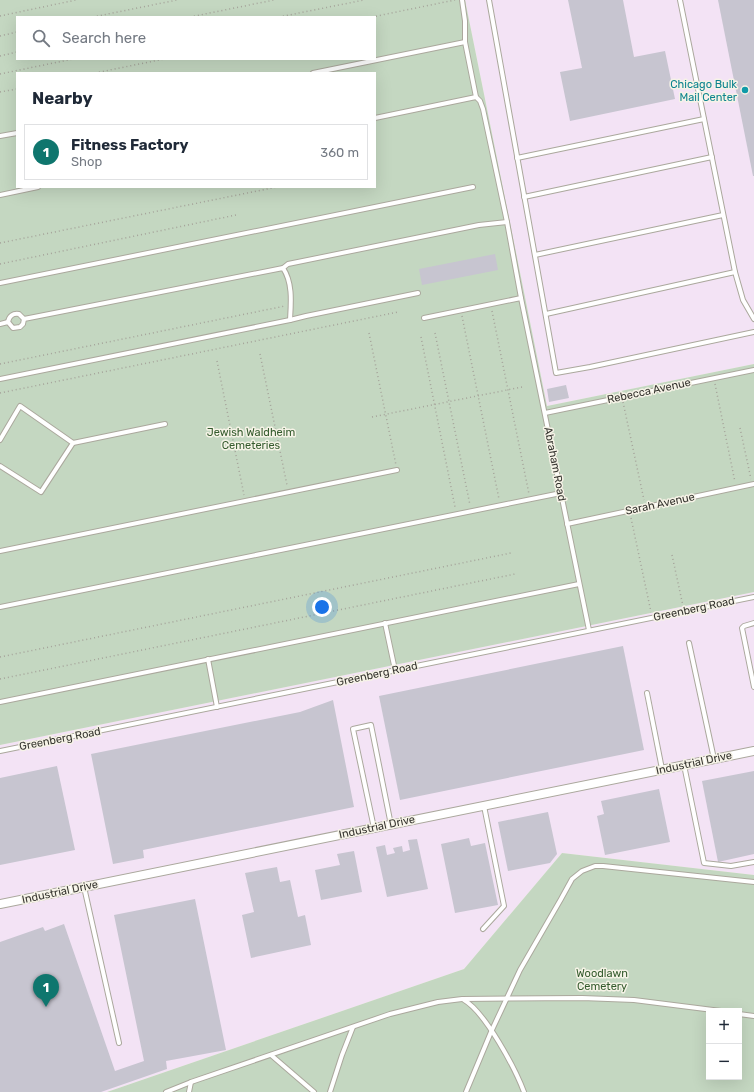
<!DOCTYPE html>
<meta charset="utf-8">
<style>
body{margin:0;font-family:Rubik,sans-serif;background:#f2f2f3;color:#1f2937}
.controls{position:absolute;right:12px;bottom:12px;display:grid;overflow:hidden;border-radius:0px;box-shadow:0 4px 16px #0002}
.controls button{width:36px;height:36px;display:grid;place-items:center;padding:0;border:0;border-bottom:1px solid #e0e1e3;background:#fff;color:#1f2937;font:20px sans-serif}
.you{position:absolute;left:322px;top:607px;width:14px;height:14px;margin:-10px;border:3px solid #fff;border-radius:50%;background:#1a73e8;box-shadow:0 0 0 6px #1a73e833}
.badge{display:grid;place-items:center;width:26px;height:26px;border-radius:50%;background:#0f766e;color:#fff;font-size:13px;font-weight:700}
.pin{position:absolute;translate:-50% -33px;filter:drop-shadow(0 1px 2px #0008)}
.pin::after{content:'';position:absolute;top:21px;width:14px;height:12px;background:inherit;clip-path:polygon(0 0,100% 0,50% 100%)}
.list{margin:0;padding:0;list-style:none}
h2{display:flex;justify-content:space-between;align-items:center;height:52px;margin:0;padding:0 16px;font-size:17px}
h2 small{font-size:13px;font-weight:400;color:#747a83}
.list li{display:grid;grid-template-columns:26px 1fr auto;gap:12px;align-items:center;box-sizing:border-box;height:56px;margin:0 8px 8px;padding:0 8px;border:1px solid #e0e1e3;border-radius:0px}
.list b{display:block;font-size:15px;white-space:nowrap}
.list p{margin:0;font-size:13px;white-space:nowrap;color:#747a83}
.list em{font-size:13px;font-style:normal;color:#747a83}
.icon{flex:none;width:22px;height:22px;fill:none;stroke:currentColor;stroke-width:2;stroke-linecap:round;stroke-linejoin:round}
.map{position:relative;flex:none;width:754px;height:1092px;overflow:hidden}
.search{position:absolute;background:#fff;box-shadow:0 4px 16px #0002;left:16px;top:16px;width:360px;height:44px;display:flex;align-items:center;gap:10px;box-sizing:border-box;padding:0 14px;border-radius:0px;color:#747a83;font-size:15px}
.panel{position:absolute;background:#fff;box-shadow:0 4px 16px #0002;left:16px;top:72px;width:360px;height:116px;border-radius:0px}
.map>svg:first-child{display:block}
.industrial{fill:#f3e3f5}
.green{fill:#c4d7c1;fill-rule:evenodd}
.building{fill:#c7c5d0}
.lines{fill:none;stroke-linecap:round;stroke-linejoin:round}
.lane-casing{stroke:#aba89d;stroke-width:6}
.street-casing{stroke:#aba89d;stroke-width:10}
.path{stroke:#a5a39a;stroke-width:1.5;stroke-dasharray:1 3;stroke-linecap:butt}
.lane{stroke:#fff;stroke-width:4}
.street{stroke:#fff;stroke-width:8}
.culture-dot{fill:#0f9aa8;stroke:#f6f3e7;stroke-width:1.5}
.labels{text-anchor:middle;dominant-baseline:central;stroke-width:3;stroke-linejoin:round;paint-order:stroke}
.culture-label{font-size:11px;fill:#0d838f;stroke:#f6f3e7;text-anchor:end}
.street-label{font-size:11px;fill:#34332e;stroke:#f6f3e7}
.park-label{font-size:11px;fill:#345b2d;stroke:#f6f3e7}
</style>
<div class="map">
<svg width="754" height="1092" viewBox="0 0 754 1092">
<rect width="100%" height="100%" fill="#f6f3e7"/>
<!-- industrial -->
<g class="industrial">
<path d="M465 0H754V364L547 406Z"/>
<path d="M754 592V875L562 853 464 969 107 1092H0V745Z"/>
</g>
<!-- green -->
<g class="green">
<path d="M0 0H465L547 406 754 364V592L0 745ZM17 17H375V59H17ZM17 73H375V187H17Z"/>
<path d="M562 853 754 875V1092H107L464 969ZM709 1011H739V1077H709Z"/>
</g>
<!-- building -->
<g class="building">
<path d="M568 0H623L634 57 665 51 675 99 570 121 560 72 582 68Z"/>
<path d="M718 0H754V176H753Z"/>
<path d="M495 254 498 270 422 285 419 269Z"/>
<path d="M566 385 569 398 549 402 547 389Z"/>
<path d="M623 646 644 750 400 800 379 696Z"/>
<path d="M333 700 354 807 143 850 144 858 113 864 91 754 300 712Z"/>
<path d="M57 766 75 850 0 865V778Z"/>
<path d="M754 771V854L718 862 702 781Z"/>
<path d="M659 789 670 842 605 855 597 816 604 814 601 801Z"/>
<path d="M548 812 557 854 550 863 508 871 498 822Z"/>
<path d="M469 838 471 846 485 843 498 905 455 913 441 844Z"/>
<path d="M417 839 428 889 387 897 376 847 385 845 387 855 395 853 393 848 402 846 403 852 410 850 408 840Z"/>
<path d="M354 851 362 892 321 900 315 870 340 865 337 854Z"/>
<path d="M277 867 280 882 290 880 298 917 305 915 311 945 251 958 242 915 254 912 245 873Z"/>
<path d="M195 899 226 1050 166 1061 167 1069 101 1092H0V942L43 927 45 931 64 924 115 1071 144 1061 114 915Z"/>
</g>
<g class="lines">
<defs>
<g id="lane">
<path d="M462 0 465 21V42L476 97"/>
<path d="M489 0 556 373 590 367 754 332"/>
<path d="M680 0 735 272 743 300 754 319"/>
<path d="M313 73 465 42"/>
<path d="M0 136 17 133"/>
<path d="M517 158 704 119"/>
<path d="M0 195 38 187"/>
<path d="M524 197 712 157"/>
<path d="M507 222 521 298 589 630"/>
<path d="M535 255 723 215"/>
<path d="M283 268 288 264 479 225 507 222 483 109 480 101 476 97 375 118"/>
<path d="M0 283 473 187"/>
<path d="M546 314 735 272"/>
<path d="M424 318 521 298"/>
<path d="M8 322C9 316 13 313 19 314L24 319"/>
<path d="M0 324 8 322 13 328 20 327 23 324 24 319 283 268C293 283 291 303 290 320"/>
<path d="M0 379 290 320 306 316 418 293"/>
<path d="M545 413 754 370"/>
<path d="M0 440 20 406 73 443"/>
<path d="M0 466 41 492 73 443 165 424"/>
<path d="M567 524 754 484"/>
<path d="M0 551 397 470"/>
<path d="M0 607 561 493"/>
<path d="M385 623 395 670"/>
<path d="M754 623 744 626 742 628 754 687"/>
<path d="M689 643 714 759"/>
<path d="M208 659 217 707"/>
<path d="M647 693 662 769"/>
<path d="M0 702 579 584"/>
<path d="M0 751 754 597"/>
<path d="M684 765 704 863 731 866 754 862"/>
<path d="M374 828 353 729 371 725 391 825"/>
<path d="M84 887 119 1043"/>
<path d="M483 929 504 906 484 806"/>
<path d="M464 1000C485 1012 515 1068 524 1092"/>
<path d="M739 1014 754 1016"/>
<path d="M271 1055 314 1092"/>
<path d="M166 1092 191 1082 390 1014 438 1002 462 999 582 998 634 1000 721 1011"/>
<path d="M189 1092 191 1082"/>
<path d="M330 1092 342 1055 353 1027"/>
<path d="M466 1092 491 1032 520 970 561 899 572 879 582 871 595 866H603L754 882"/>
</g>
<path id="street" d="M0 904 754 751"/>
</defs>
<!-- lane casing -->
<use href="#lane" class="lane-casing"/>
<!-- street casing -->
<use href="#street" class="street-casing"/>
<!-- path -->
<g class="path">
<path d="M0 16 76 0"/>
<path d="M93 17 177 0"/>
<path d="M190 17 274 0"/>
<path d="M279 17 364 0"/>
<path d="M372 17 455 0"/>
<path d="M0 36 17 32"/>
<path d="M0 56 17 52"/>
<path d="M95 73 164 59"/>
<path d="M0 74 73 59"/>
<path d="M0 92 17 89"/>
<path d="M0 243 277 187"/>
<path d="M0 264 236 215"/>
<path d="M492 311 529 494"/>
<path d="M462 316 499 499"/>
<path d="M369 333 396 465"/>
<path d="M435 333 470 505"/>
<path d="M421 337 455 507"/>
<path d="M260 354 287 485"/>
<path d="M217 361 244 495"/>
<path d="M0 364 285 306"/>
<path d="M715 384 735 482"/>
<path d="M0 393 398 312"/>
<path d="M623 402 644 500"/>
<path d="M372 417 522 387"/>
<path d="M740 428 751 479"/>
<path d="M631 518 651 612"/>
<path d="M672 555 683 606"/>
<path d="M0 657 511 553"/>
<path d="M0 679 515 574"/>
</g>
<!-- lane -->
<use href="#lane" class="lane"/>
<!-- street -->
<use href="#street" class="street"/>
</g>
<!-- markers -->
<circle class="culture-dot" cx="745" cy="90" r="4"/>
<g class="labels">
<!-- culture labels -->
<g class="culture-label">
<text x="737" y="84">Chicago Bulk<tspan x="737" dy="13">Mail Center</tspan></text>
</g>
<!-- street labels -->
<g class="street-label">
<text transform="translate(649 391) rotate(-12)">Rebecca Avenue</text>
<text transform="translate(555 464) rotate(79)">Abraham Road</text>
<text transform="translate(660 504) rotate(-12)">Sarah Avenue</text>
<text transform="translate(694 609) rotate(-12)">Greenberg Road</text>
<text transform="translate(377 674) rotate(-12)">Greenberg Road</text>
<text transform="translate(60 739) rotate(-11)">Greenberg Road</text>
<text transform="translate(694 763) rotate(-12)">Industrial Drive</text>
<text transform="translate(377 827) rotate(-12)">Industrial Drive</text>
<text transform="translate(60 892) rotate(-12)">Industrial Drive</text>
</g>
<!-- park labels -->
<g class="park-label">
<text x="251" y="432">Jewish Waldheim<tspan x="251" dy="13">Cemeteries</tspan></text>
<text x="602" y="973">Woodlawn<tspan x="602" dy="13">Cemetery</tspan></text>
</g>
</g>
</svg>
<div class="controls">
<button>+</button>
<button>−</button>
</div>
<div class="you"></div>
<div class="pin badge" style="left:46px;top:1007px">1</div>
<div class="search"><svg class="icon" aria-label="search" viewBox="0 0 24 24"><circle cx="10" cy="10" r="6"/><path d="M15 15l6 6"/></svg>Search here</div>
<section class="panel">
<h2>Nearby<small></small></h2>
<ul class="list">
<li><span class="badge">1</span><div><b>Fitness Factory</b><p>Shop</p></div><em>360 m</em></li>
</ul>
</section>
</div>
